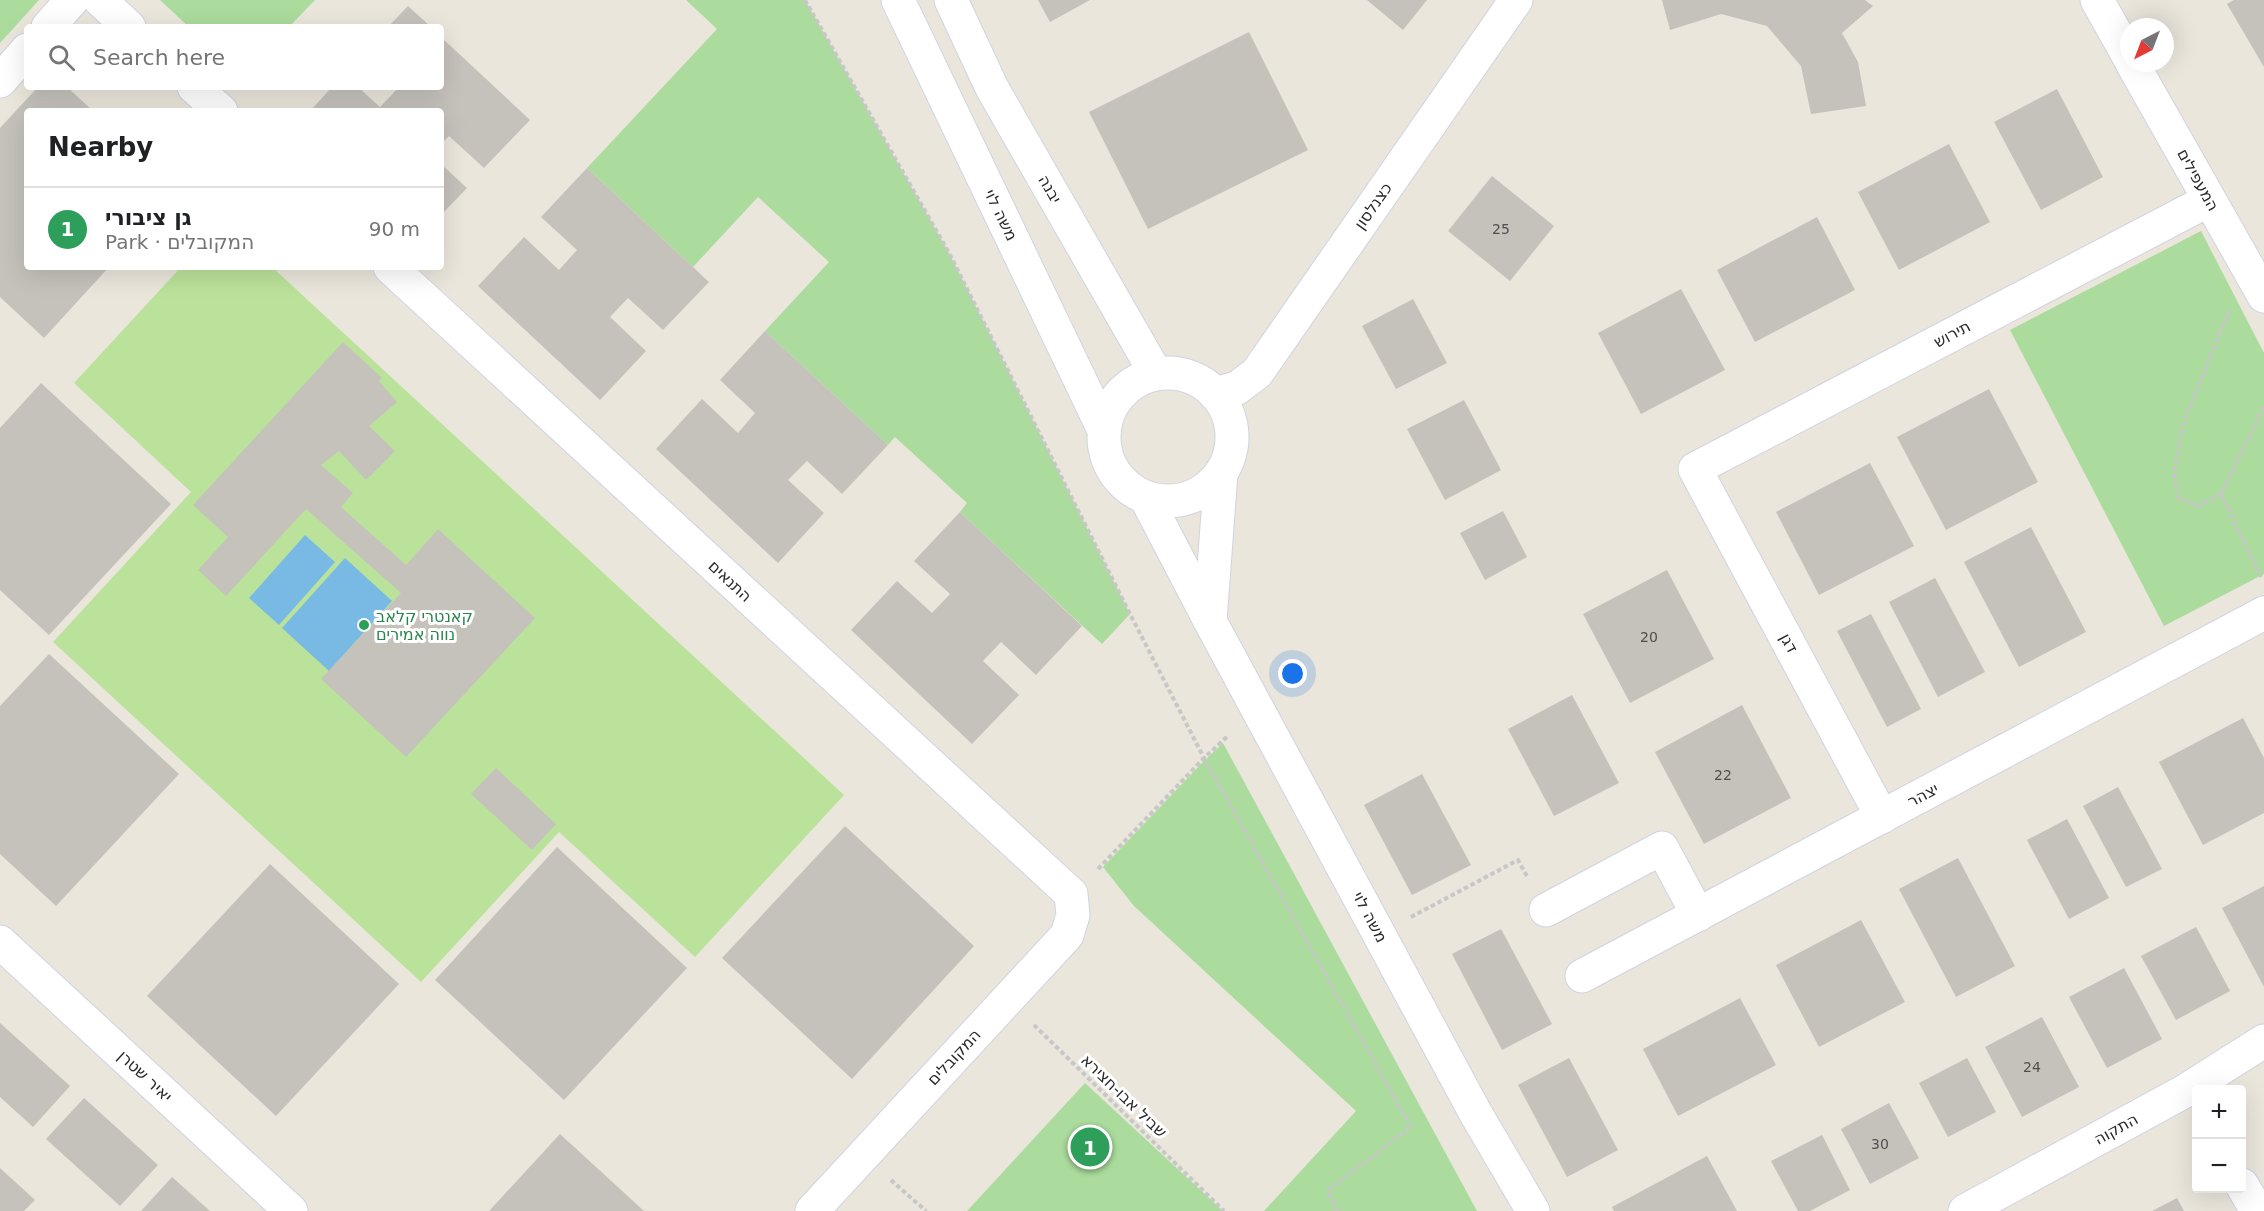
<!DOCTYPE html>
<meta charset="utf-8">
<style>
body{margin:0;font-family:"DejaVu Sans","Noto Sans Hebrew",sans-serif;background:#f2f2f2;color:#202124}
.controls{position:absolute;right:18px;bottom:18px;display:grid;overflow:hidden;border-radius:6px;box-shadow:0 6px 24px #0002}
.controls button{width:54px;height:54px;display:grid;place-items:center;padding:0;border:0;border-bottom:2px solid #e0e0e0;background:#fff;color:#202124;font:30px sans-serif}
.compass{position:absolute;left:2120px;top:18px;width:54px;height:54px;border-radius:50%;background:#fff;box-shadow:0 6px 24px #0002;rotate:222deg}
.you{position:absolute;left:1293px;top:674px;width:21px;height:21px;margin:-15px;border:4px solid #fff;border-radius:50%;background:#1a73e8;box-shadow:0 0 0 9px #1a73e833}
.badge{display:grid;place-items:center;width:39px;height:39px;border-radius:50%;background:#111827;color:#fff;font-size:20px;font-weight:700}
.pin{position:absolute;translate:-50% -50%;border:3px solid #fff;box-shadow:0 2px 6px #0006}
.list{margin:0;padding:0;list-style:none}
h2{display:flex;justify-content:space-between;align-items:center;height:78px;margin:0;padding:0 24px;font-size:26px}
h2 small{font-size:20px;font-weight:400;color:#757577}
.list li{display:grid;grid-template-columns:39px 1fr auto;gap:18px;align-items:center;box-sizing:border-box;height:84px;padding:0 24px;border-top:2px solid #e0e0e0}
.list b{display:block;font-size:22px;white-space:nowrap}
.list p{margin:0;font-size:20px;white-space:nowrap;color:#757577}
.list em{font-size:20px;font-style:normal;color:#757577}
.icon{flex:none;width:33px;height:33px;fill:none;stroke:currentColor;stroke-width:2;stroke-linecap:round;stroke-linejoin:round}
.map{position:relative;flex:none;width:2264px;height:1211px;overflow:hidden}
.search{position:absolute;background:#fff;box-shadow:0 6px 24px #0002;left:24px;top:24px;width:420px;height:66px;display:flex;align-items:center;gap:15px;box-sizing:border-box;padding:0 21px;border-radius:6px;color:#757577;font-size:22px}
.panel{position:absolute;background:#fff;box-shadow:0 6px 24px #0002;left:24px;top:108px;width:420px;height:162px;border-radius:6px}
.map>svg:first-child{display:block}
.green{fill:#abdc9d}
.pitch{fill:#bbe29a}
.water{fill:#78bae3}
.building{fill:#c5c2bc}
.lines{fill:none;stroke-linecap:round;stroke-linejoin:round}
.minor-casing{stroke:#d1d3e0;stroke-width:35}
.path{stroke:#c7c7c7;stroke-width:4;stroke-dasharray:4.5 3;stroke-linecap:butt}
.minor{stroke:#fff;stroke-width:33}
.leisure-dot{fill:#2e9e5b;stroke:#fff;stroke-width:2}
.labels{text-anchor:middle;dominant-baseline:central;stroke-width:6;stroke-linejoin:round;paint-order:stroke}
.number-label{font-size:14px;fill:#504f4e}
.street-label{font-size:16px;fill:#292929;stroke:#fff}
.leisure-label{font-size:16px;fill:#27864d;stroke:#fff;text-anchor:start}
</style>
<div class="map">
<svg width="2264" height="1211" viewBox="0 0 2264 1211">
<rect width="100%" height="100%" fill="#eae6dc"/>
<!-- green -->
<g class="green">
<path d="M0 0H39L0 43Z"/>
<path d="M160 0H315L289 27H189Z"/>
<path d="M686 0H805L949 253 1130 614 1102 644 960 512 967 503 895 437 888 445 765 331 829 262 758 197 693 267 587 168 717 29Z"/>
<path d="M2201 231 2264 353V574L2164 626 2010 330Z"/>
<path d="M1223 743 1477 1211H1264L1356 1111 1134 906 1103 867 1202 763Z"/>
<path d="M1085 1083 1223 1211H967Z"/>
</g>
<!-- pitch -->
<path class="pitch" d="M181 267H272L844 795 695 957 559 832 421 982 53 642 191 492 74 383Z"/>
<!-- water -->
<g class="water">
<path d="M305 535 335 562 279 625 249 598Z"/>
<path d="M345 558 392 601 329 671 282 628Z"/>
</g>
<!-- building -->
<g class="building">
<path d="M1038 0H1090L1050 22Z"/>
<path d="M1367 0H1427L1403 30Z"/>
<path d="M1662 0H1865L1873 6 1842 33 1858 62 1866 106 1811 114 1801 66 1767 26 1721 14 1670 30Z"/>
<path d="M2234 0H2264V67L2227 4Z"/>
<path d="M408 6 431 27H388Z"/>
<path d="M1249 32 1308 150 1148 229 1089 112Z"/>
<path d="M441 37 530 120 484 168 449 136 441 144V111H310L332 87H358L380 107 399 87H441Z"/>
<path d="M38 87H67L93 111H27V267H109L44 338 0 297V128Z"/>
<path d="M2057 89 2103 177 2041 210 1994 122Z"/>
<path d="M1949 144 1990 222 1899 270 1858 192Z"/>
<path d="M441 164 467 188 441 215Z"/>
<path d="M587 168 709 282 663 330 628 298 610 317 646 351 600 400 478 286 524 237 559 270 577 250 541 217Z"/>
<path d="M1492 176 1554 226 1510 281 1448 231Z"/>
<path d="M1817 217 1855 290 1755 342 1717 270Z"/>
<path d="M1681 289 1725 370 1641 414 1598 333Z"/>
<path d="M1413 299 1447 363 1396 389 1362 326Z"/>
<path d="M765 331 888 445 842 494 807 461 788 480 824 513 778 563 656 449 702 399 738 433 755 413 720 380Z"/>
<path d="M343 342 382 378 379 381 397 402 369 426 395 451 366 480 339 451 321 465 353 493 341 507 406 565 438 529 535 618 406 757 321 679 401 593 306 509 226 596 198 570 228 537 193 505Z"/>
<path d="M41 383 171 504 49 635 0 590V428Z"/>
<path d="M1989 389 2038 482 1946 530 1897 437Z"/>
<path d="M1464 400 1501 470 1445 500 1407 429Z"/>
<path d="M1870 463 1914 546 1819 595 1776 512Z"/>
<path d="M1503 511 1527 557 1485 580 1460 533Z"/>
<path d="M960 512 1082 626 1036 675 1001 642 983 661 1019 695 972 744 851 630 897 581 932 613 950 594 914 561Z"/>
<path d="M2031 527 2086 632 2019 667 1964 562Z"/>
<path d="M1667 570 1714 659 1630 703 1583 614Z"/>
<path d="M1935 578 1985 672 1938 697 1889 602Z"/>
<path d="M1871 614 1921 709 1887 727 1837 631Z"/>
<path d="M49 654 179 774 56 906 0 854V706Z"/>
<path d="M1572 695 1619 783 1554 816 1508 729Z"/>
<path d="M1742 705 1791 798 1704 844 1655 752Z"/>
<path d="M2243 718 2264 758V813L2203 845 2159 762Z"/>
<path d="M496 768 556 824 532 850 471 794Z"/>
<path d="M1422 774 1471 865 1412 895 1364 805Z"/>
<path d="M2118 787 2162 869 2126 887 2083 806Z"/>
<path d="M2067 819 2109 898 2069 919 2027 840Z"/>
<path d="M845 826 974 946 852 1079 722 958Z"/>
<path d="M557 847 687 968 564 1100 435 980Z"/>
<path d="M1958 858 2015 966 1956 997 1899 889Z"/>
<path d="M270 864 399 984 276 1116 147 996Z"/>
<path d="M2264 886V987L2222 908Z"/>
<path d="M1861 920 1905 1002 1819 1047 1776 965Z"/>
<path d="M2196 927 2230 991 2176 1020 2141 956Z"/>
<path d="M1501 929 1552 1024 1502 1050 1452 954Z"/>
<path d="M2124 968 2162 1039 2107 1068 2069 997Z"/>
<path d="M1740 998 1776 1065 1678 1116 1643 1049Z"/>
<path d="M2042 1017 2079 1087 2022 1117 1985 1047Z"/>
<path d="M0 1023 70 1086 33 1127 0 1097Z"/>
<path d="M1569 1058 1618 1150 1567 1177 1518 1085Z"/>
<path d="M1967 1058 1996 1112 1948 1137 1919 1083Z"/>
<path d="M84 1098 158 1165 120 1206 46 1139Z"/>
<path d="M1889 1103 1919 1158 1870 1184 1841 1129Z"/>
<path d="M560 1134 644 1211H489Z"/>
<path d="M1822 1135 1850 1190 1810 1211H1798L1771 1161Z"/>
<path d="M1707 1156 1737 1211H1614L1612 1207Z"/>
<path d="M0 1168 35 1200 24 1211H0Z"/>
<path d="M172 1177 210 1211H141Z"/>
<path d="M2177 1198 2184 1211H2152Z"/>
</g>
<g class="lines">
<defs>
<g id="minor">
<path d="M100 0 129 27"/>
<path d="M898 0 1104 430"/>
<path d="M951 0 992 88 1156 374"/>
<path d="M2097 0 2129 57"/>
<path d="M48 27 72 0"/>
<path d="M2132 63 2264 296"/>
<path d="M0 81 27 50"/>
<path d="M194 87 221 111"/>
<path d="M390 267 1071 894 1073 915 1067 935 812 1211"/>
<circle cx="1168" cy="437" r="64"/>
<path d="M1215 394 1237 388 1257 373 1516 0"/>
<path d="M1146 498 1210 621 1476 1114 1533 1211"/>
<path d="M1210 621 1221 473"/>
<path d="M1882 817 1695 469 2209 200"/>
<path d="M1546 910 1662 848 1698 915"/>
<path d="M0 942 291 1211"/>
<path d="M1582 976 2264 613"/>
<path d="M2242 1185 2257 1211"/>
<path d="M1965 1211 2185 1091 2264 1041"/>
</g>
</defs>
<!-- minor casing -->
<use href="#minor" class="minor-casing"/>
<!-- path -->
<g class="path">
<path d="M805 0 949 253 1130 614 1204 758 1411 1127 1328 1190 1337 1211"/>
<path d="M2229 311 2183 424 2174 473 2178 498 2198 506 2221 494 2264 407"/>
<path d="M2221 494 2261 577"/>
<path d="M1098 869 1204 758 1229 735"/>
<path d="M1411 917 1518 860 1528 878"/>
<path d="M1034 1025 1224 1211"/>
<path d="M891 1180 926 1211"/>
</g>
<!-- minor -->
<use href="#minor" class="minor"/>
</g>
<!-- markers -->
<circle class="leisure-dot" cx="364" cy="625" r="6"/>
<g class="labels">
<!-- number labels -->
<g class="number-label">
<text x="1501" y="229">25</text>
<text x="1649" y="637">20</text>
<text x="1723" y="775">22</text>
<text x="2032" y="1067">24</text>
<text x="1880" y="1144">30</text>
</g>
<!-- street labels -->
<g class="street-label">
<text transform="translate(2198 180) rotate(61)">המעפילים</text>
<text transform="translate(1050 189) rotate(60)">יבנה</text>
<text transform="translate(1373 206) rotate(-55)">כצנלסון</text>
<text transform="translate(1001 215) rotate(64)">משה לוי</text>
<text transform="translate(1952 334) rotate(-28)">תירוש</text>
<text transform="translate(730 581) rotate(43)">התנאים</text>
<text transform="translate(1789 643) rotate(62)">דגן</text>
<text transform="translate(1923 795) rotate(-28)">יצהר</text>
<text transform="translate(1370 917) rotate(62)">משה לוי</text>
<text transform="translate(954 1057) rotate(-47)">המקובלים</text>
<text transform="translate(145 1076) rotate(43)">יאיר שטרן</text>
<text transform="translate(1124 1096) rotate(44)">שביל אבו-חצירא</text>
<text transform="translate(2116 1129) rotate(-29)">התקוה</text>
</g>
<!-- leisure labels -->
<g class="leisure-label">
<text x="376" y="616">קאנטרי קלאב<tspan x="376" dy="18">נווה אמירים</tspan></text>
</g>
</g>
</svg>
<div class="controls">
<button>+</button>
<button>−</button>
</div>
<svg class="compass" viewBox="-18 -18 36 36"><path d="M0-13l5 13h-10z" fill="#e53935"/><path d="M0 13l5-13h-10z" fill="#757577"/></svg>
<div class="you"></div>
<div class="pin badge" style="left:1090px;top:1147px;background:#2e9e5b">1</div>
<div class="search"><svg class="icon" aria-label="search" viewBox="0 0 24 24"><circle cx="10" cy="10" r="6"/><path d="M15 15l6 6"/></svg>Search here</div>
<section class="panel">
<h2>Nearby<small></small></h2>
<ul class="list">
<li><span class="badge" style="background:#2e9e5b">1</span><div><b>גן ציבורי</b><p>Park · המקובלים</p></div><em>90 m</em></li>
</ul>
</section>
</div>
